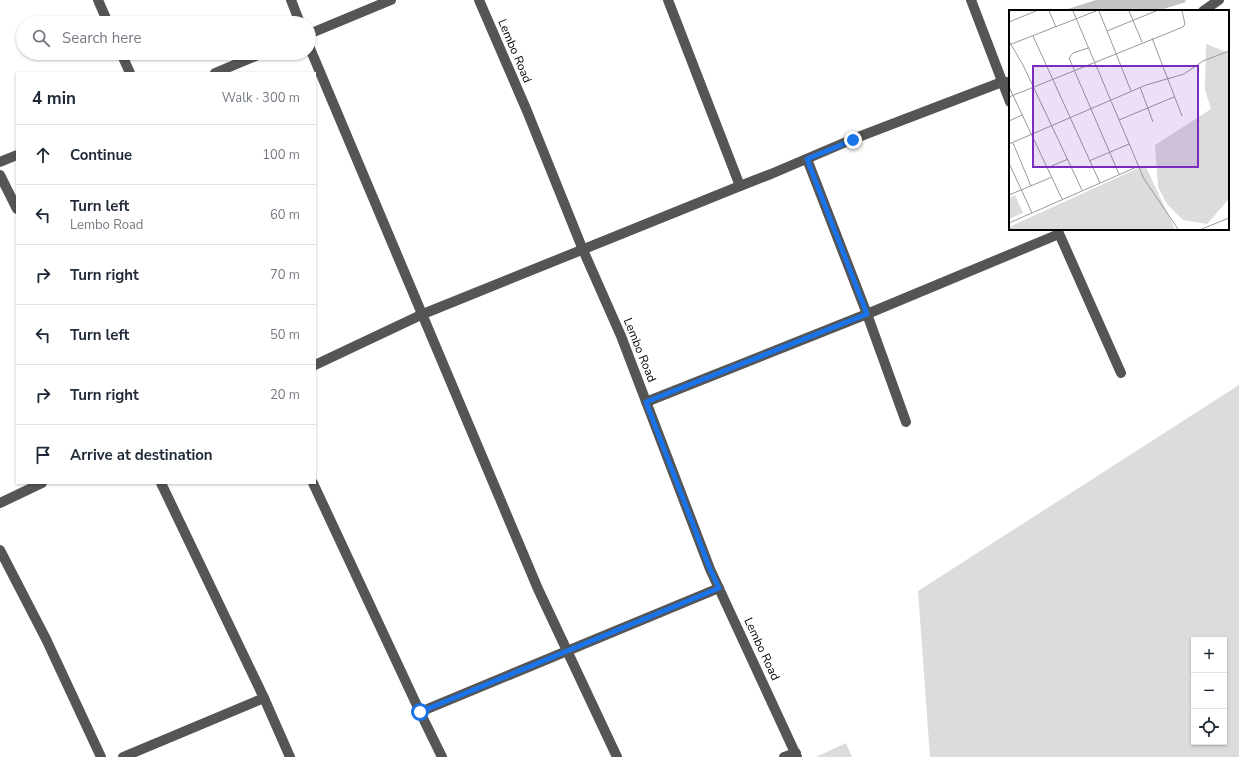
<!DOCTYPE html>
<meta charset="utf-8">
<style>
body{margin:0;font-family:"Nunito Sans",sans-serif;background:#f6f6f7;color:#1f2937}
.controls{position:absolute;right:12px;bottom:12px;display:grid;overflow:hidden;border-radius:0px;box-shadow:0 1px 3px #0004}
.controls button{width:36px;height:36px;display:grid;place-items:center;padding:0;border:0;border-bottom:1px solid #e0e1e3;background:#fff;color:#1f2937;font:20px sans-serif}
.stop{position:absolute;width:12px;height:12px;margin:-9px;border:3px solid #1a73e8;border-radius:50%;background:#fff}
.stop.end{background:#1a73e8;border-color:#fff;box-shadow:0 1px 4px #0008}
.list{margin:0;padding:0;list-style:none}
h2{display:flex;justify-content:space-between;align-items:center;height:52px;margin:0;padding:0 16px;font-size:17px}
h2 small{font-size:13px;font-weight:400;color:#747a83}
.list li{display:grid;grid-template-columns:26px 1fr auto;gap:12px;align-items:center;box-sizing:border-box;height:60px;padding:0 16px;border-top:1px solid #e0e1e3}
.list b{display:block;font-size:15px;white-space:nowrap}
.list p{margin:0;font-size:13px;white-space:nowrap;color:#747a83}
.list em{font-size:13px;font-style:normal;color:#747a83}
.icon{flex:none;width:22px;height:22px;fill:none;stroke:currentColor;stroke-width:2;stroke-linecap:round;stroke-linejoin:round}
.map{position:relative;flex:none;width:1239px;height:757px;overflow:hidden}
.search{position:absolute;background:#fff;box-shadow:0 1px 3px #0004;left:16px;top:16px;width:300px;height:44px;display:flex;align-items:center;gap:10px;box-sizing:border-box;padding:0 14px;border-radius:22px;color:#747a83;font-size:15px}
.panel{position:absolute;background:#fff;box-shadow:0 1px 3px #0004;left:16px;top:72px;width:300px;height:412px;border-radius:0px}
.map>svg:first-child{display:block}
.green{fill:#dcdcdc;fill-rule:evenodd}
.building{fill:#c4c4c4}
.lines{fill:none;stroke-linecap:round;stroke-linejoin:round}
.minor{stroke:#555;stroke-width:10}
.route{stroke:#1a73e8;stroke-width:5}
.labels{text-anchor:middle;dominant-baseline:central;stroke-width:4;stroke-linejoin:round;paint-order:stroke}
.street-label{font-size:12px;fill:#000;stroke:#fff}
.inset-road{fill:none;stroke:#999;stroke-width:1}
.view{fill:#7b2cbf;fill-opacity:0.15;stroke:#7b2cbf;stroke-width:2}
.inset-edge{fill:none;stroke:#000;stroke-width:2}
</style>
<div class="map">
<svg width="1239" height="757" viewBox="0 0 1239 757">
<rect width="100%" height="100%" fill="#fff"/>
<!-- green -->
<g class="green">
<path d="M1239 385V757H930L918 591ZM1194 640H1224V742H1194Z"/>
<path d="M846 743 852 757H816Z"/>
</g>
<!-- building -->
<path class="building" d="M1096 0H1185L1186 2 1157 11H1061Z"/>
<g class="lines">
<!-- minor -->
<g class="minor">
<path d="M98 0 108 23"/>
<path d="M291 0 300 23"/>
<path d="M479 0 527 111 583 250 621 336 710 569 797 757"/>
<path d="M668 0 740 186"/>
<path d="M971 0 1010 102"/>
<path d="M1203 11 1219 0"/>
<path d="M309 34 391 0"/>
<path d="M309 46 538 589 617 757"/>
<path d="M121 53 130 73"/>
<path d="M215 73 263 53"/>
<path d="M807 159 867 314 906 422"/>
<path d="M0 162 17 155"/>
<path d="M0 175 17 209"/>
<path d="M1057 229 1121 373"/>
<path d="M315 365 423 314 740 186 771 174 853 139 1002 82H1010"/>
<path d="M646 402 867 314 1059 234"/>
<path d="M161 483 264 698 290 757"/>
<path d="M313 483 420 712 442 757"/>
<path d="M0 503 42 483"/>
<path d="M0 550 46 639 101 757"/>
<path d="M420 712 719 588"/>
<path d="M123 757 264 698"/>
<path d="M784 757 796 753"/>
</g>
</g>
<g class="lines">
<!-- route -->
<path class="route" d="M420 712 719 588 710 569 646 402 867 314 807 159 853 140"/>
</g>
<g class="labels">
<!-- street labels -->
<g class="street-label">
<text transform="translate(515 51) rotate(67)">Lembo Road</text>
<text transform="translate(640 350) rotate(68)">Lembo Road</text>
<text transform="translate(762 649) rotate(65)">Lembo Road</text>
</g>
</g>
<!-- overview -->
<g transform="translate(1009 10)">
<rect width="220" height="220" fill="#fff"/>
<path d="M197 34 220 43V189L198 214 174 210 158 194 149 177 146 135 202 99 196 80ZM136 155 166 219H0V217ZM6 185 14 203 0 209V188Z" fill="#dcdcdc"/>
<path class="inset-road" d="M40 1 47 17M64 1 135 169 169 219M90 1 122 81M120 1 133 32M0 12 27 1M98 21 147 1M24 26 91 173M143 28 173 106M0 31 14 55 73 180M0 35 87 1M79 38 64 43 60 48 110 164M0 77 53 189M131 77 144 112M0 87 174 17 176 14 173 1M110 110 165 87M0 111 13 105M4 133 22 176M0 134 137 75 175 64 194 51 220 41M80 151 120 134M0 153 23 203M38 158 59 149M0 185 43 167M0 213 130 156M193 219 220 208"/>
<path class="view" d="M24 56H189V157H24Z"/>
<rect width="220" height="220" class="inset-edge"/>
</g>
</svg>
<div class="controls">
<button>+</button>
<button>−</button>
<button><svg class="icon" aria-label="locate" viewBox="0 0 24 24"><circle cx="12" cy="12" r="6"/><path d="M12 2v4M12 18v4M2 12h4M18 12h4"/></svg></button>
</div>
<div class="stop" style="left:420px;top:712px"></div>
<div class="stop end" style="left:853px;top:140px"></div>
<div class="search"><svg class="icon" aria-label="search" viewBox="0 0 24 24"><circle cx="10" cy="10" r="6"/><path d="M15 15l6 6"/></svg>Search here</div>
<section class="panel">
<h2>4 min<small>Walk · 300 m</small></h2>
<ul class="list">
<li><svg class="icon" aria-label="ahead" viewBox="0 0 24 24"><path d="M12 20V5M6 11l6-6 6 6"/></svg><div><b>Continue</b></div><em>100 m</em></li>
<li><svg class="icon" aria-label="left" viewBox="0 0 24 24"><path d="M17 20v-9H6M10 6l-5 5 5 5"/></svg><div><b>Turn left</b><p>Lembo Road</p></div><em>60 m</em></li>
<li><svg class="icon" aria-label="right" viewBox="0 0 24 24"><path d="M7 20v-9h11M14 6l5 5-5 5"/></svg><div><b>Turn right</b></div><em>70 m</em></li>
<li><svg class="icon" aria-label="left" viewBox="0 0 24 24"><path d="M17 20v-9H6M10 6l-5 5 5 5"/></svg><div><b>Turn left</b></div><em>50 m</em></li>
<li><svg class="icon" aria-label="right" viewBox="0 0 24 24"><path d="M7 20v-9h11M14 6l5 5-5 5"/></svg><div><b>Turn right</b></div><em>20 m</em></li>
<li><svg class="icon" aria-label="arrive" viewBox="0 0 24 24"><path d="M6 21V4h12l-3 4 3 4H6"/></svg><div><b>Arrive at destination</b></div></li>
</ul>
</section>
</div>
